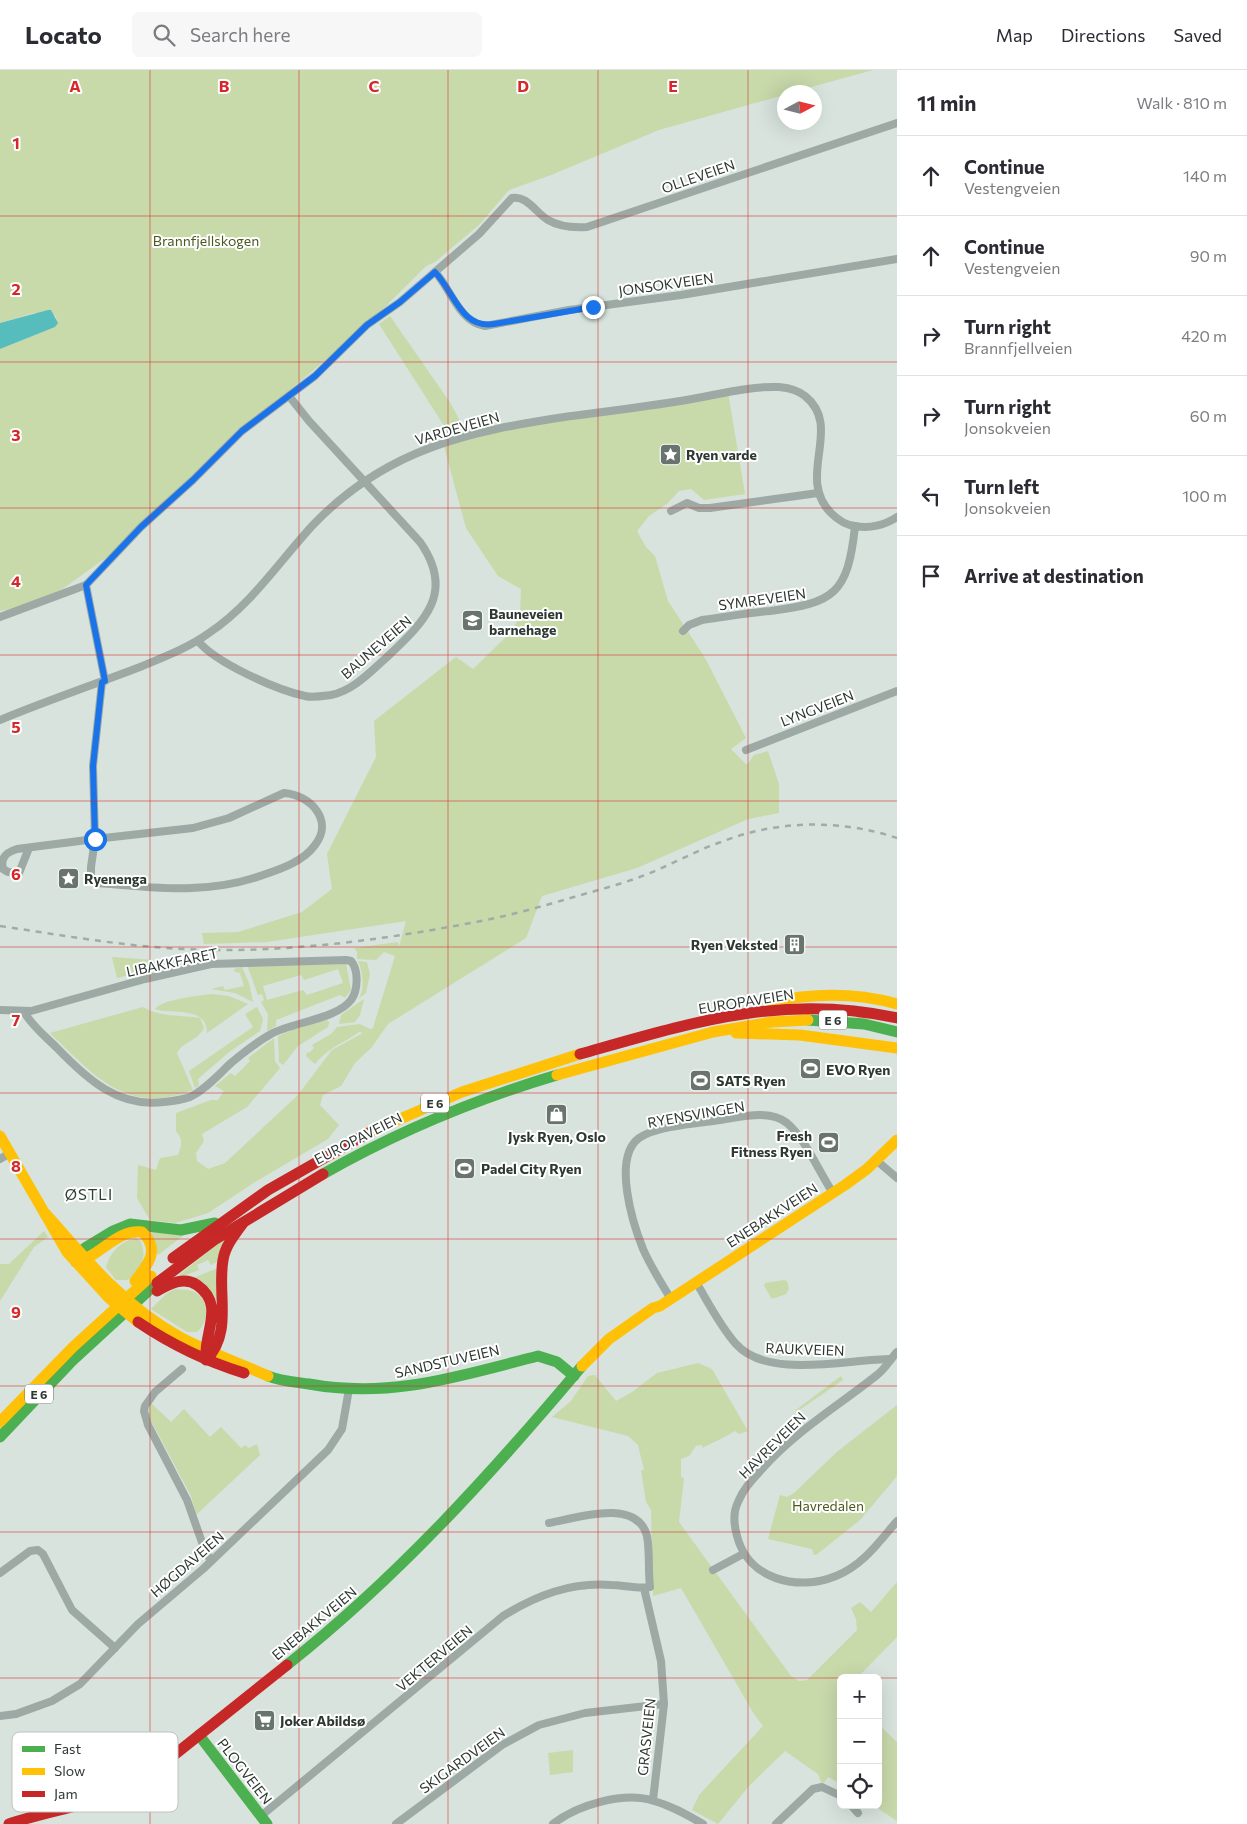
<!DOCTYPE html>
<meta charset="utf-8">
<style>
body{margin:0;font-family:Commissioner,sans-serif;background:#f7f7f7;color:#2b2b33}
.controls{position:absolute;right:15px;bottom:15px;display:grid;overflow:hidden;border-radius:8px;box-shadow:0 5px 20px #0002}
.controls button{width:45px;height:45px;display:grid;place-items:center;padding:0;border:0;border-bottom:1px solid #e1e1e2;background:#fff;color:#2b2b33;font:25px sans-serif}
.compass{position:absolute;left:777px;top:15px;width:45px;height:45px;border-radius:50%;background:#fff;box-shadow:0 5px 20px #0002;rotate:83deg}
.stop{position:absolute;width:15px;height:15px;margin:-11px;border:4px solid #1a73e8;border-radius:50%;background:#fff}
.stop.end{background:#1a73e8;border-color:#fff;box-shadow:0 1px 5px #0008}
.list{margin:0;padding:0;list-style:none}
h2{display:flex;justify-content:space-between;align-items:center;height:65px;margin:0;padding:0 20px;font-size:21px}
h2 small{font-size:16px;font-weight:400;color:#7c7c81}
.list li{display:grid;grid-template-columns:32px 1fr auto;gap:15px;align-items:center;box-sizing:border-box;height:80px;padding:0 20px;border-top:1px solid #e1e1e2}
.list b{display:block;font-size:19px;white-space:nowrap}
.list p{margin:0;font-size:16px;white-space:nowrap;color:#7c7c81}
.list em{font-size:16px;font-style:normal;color:#7c7c81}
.icon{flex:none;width:28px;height:28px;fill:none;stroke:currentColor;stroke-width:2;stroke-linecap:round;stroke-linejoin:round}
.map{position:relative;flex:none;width:897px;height:1754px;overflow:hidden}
header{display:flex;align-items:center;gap:30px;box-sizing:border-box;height:70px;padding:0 25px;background:#fff;border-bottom:1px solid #e1e1e2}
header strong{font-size:24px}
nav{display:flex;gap:28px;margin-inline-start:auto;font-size:18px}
.search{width:350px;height:45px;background:#f7f7f7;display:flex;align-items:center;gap:12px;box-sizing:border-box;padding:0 18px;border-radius:8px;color:#7c7c81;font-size:19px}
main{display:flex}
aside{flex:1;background:#fff}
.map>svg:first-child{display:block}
.green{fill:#c8d9aa;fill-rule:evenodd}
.water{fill:#57bcbc}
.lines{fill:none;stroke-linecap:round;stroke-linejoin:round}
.street{stroke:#9ca9a5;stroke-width:8}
.fast{stroke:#4caf50;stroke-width:11}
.slow{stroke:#ffc107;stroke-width:11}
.jam{stroke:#c62828;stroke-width:11}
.rail{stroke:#a0aca6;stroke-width:2.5;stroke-dasharray:6 6;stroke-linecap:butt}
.route{stroke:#1a73e8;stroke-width:6}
.grid{fill:none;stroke:#d62828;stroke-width:1;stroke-opacity:0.55}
.labels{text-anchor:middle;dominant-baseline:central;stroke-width:4;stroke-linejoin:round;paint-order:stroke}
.shield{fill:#fff;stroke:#6d7470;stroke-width:1}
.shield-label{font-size:12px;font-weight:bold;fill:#2e3832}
.street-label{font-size:14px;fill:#2e3832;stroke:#fff}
.park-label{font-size:14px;fill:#4c591e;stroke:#fff}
.poi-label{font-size:14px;font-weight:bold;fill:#2e3832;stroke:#fff;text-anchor:start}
.neighbourhood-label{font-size:15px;letter-spacing:1px;fill:#2c4035;stroke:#fff}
.key{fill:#fff;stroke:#c0c3c2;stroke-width:1}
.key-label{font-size:14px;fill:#2e3832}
.grid-label{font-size:16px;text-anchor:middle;font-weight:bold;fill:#d62828;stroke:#fff;stroke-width:4;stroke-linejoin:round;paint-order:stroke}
</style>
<header>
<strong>Locato</strong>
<div class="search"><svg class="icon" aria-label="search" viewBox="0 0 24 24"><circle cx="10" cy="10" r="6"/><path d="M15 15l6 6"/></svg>Search here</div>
<nav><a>Map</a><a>Directions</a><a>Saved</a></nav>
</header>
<main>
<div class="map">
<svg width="897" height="1754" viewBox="0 0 897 1754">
<rect width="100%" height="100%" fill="#d7e3dc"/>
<!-- green -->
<g class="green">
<path d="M0 0H873L793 22H784V25L659 60 551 105 509 120 480 154 435 192 426 196 369 253 291 319 129 471 61 520 17 538 0 541V279L55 257 57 250 55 245 34 243 0 253Z"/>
<path d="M390 246 451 334 464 359 450 365 379 254Z"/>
<path d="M728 322 745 424 704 430 691 419 679 421 668 433 649 446 637 461 646 477 655 486 668 531 705 588 746 668 731 679 747 695 754 685 768 681 779 714V743L748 749 637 798 542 826 526 868 388 954 372 977 355 993 341 1016 323 1025 320 1035 339 1055 328 1069 255 1112 208 1143 175 1153 150 1150 137 1128 138 1095 156 1100 160 1088 178 1085C182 1075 183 1069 176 1061V1043L211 1030H218L224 1021 215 1016 231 1003 235 1006 250 991 248 988 274 968 275 991 280 998 247 1037 202 1064 204 1071 196 1083 197 1091 208 1099 225 1093 297 1026 332 980 363 963 359 962C341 975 330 976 315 994L306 986 307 982 309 983 314 978 312 975 331 964 337 957 360 954 370 959 373 958 395 886 384 882 376 890 357 889V882L354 878 398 872 399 877 406 851 267 872 204 874 202 863 238 862 302 842 332 819 327 784 376 687 374 651 456 587 473 599 509 564 520 547 521 519 498 506 466 458 442 369 485 356Z"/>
<path d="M112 887 153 890 157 898 117 908Z"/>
<path d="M358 891 367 892 370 904 366 923 359 928C365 918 363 902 358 891Z"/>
<path d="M346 894 351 920 345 928 340 925 276 950V956L267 961 268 944 261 932 264 930 262 924 258 925 247 895ZM338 899 343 913 307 925 303 920 267 930 263 916 301 905 304 910Z"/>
<path d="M242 897 249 913 253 932 235 923 211 919 223 916 225 920 244 916 240 903 235 902 234 899Z"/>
<path d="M211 924 229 926 248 934 207 963C207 935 171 945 155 939 163 929 198 926 211 924Z"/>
<path d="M364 929 360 945 355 952 339 954 341 945Z"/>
<path d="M143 937C159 947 181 945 200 948L204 958C198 971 183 971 177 983L193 1020C126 1046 94 1005 50 963Z"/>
<path d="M257 937 263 949 260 961 229 982 198 1009 199 1015 195 1018 189 1001 253 957 245 944Z"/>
<path d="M327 950 329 952 328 957 298 976 283 995 279 992 278 966 294 959Z"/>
<path d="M141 1158 184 1165 158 1185Z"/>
<path d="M44 1161 48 1167 34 1177 0 1231V1194H9Z"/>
<path d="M228 1166 217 1192 211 1195 208 1190 197 1195 199 1200 183 1206 179 1205Z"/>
<path d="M135 1168 140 1170C148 1188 141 1198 128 1210H116L106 1197C111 1181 119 1173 135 1168Z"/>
<path d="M218 1198 219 1231 193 1208Z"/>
<path d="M784 1210 787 1211 789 1219 786 1224 772 1229 764 1216 765 1213Z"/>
<path d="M175 1219C181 1220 187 1219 192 1221 210 1228 210 1251 197 1262H187L151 1239 166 1224Z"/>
<path d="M698 1293 712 1299 748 1361 739 1364 735 1361C724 1368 714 1372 702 1378V1375L696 1376 689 1386 681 1389V1407L684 1408 679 1452 791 1606 799 1611 807 1610 857 1560 856 1549 851 1538 860 1532 871 1542 897 1512V1567L857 1608H841V1714L828 1707 824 1713 821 1712 818 1704 785 1681 749 1716 718 1754 692 1740 699 1725 763 1656 754 1644 681 1518 653 1526 651 1440 646 1432 641 1400H644L638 1375 628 1366 552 1347 571 1331 588 1306 595 1305 616 1331 632 1322 657 1303Z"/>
<path d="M841 1306 843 1310 795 1343 796 1340Z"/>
<path d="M151 1333 171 1352 184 1339 210 1367 221 1357 241 1378 245 1375 249 1378 257 1374 260 1385 196 1445 191 1426 148 1345Z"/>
<path d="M897 1335V1406L860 1450 816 1485H814L812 1479 768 1469 780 1425 787 1427 794 1423 838 1381Z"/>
<path d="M878 1654 897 1672V1751L873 1735H878Z"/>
<path d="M573 1680V1702L550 1705 548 1683Z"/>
</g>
<!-- water -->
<path class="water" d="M48 240H51L58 253 55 257 0 279V253Z"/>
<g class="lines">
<!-- street -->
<g class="street">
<path d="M435 202C451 219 459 252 485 256L569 240 681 225 897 189"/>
<path d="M671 441 687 433 699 438H710L818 423"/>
<path d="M86 515 105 611"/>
<path d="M0 547 86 515 141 457 193 410 242 361 315 306 367 255 400 232 479 164 512 128C527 125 536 143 548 150 560 157 573 158 587 157L897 53"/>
<path d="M683 561 689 555 702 550C725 547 747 543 770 541 834 533 848 524 855 456"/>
<path d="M198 571C216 593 277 620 305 626 313 628 323 626 331 625 354 620 370 602 387 587 424 552 456 523 420 472L309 351 289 326"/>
<path d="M0 650C46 631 93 615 140 597 164 587 188 578 209 563 251 535 279 492 312 456 386 378 470 361 571 346 611 341 652 336 692 329 720 324 750 316 779 317 789 318 798 320 805 326 844 357 795 407 831 443 838 450 845 455 855 456 869 459 885 455 897 447"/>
<path d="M746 680 897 621"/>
<path d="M284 723C311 725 334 751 315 775 304 791 281 799 263 805 208 825 154 818 98 813L91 809V797L95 769 193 758 229 748Z"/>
<path d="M29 778 19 803 8 802 3 799C0 787 7 782 17 779L95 769 93 696 102 612"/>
<path d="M0 940 31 941 145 909 211 894 346 890 351 891C359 900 358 921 351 930 337 949 293 952 271 964 257 972 244 982 231 993 218 1005 206 1019 190 1027 182 1030 173 1031 164 1032 118 1038 87 1009 57 978 45 966 33 957 24 942"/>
<path d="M0 1089 10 1083"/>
<path d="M876 1090 897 1108"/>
<path d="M696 1212C708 1232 720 1256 736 1274 768 1310 848 1289 891 1289"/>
<path d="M671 1229C661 1213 651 1197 643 1179 633 1154 612 1088 639 1068 656 1056 699 1053 720 1050 741 1047 769 1039 787 1053 805 1068 819 1102 833 1123"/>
<path d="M897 1282C890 1290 885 1299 877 1305 838 1336 796 1361 762 1399 753 1409 743 1419 738 1432 733 1442 734 1455 737 1466 748 1509 797 1522 836 1506 863 1495 878 1473 897 1451"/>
<path d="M182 1299 155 1322 145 1336 144 1341 148 1355 187 1430 204 1478 211 1491"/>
<path d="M713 1500 743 1484"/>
<path d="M0 1503 30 1481 38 1480 43 1484 72 1540 115 1578"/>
<path d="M644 1518 661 1591 664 1634 653 1730"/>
<path d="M0 1646 16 1644 52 1631 80 1614 138 1554 203 1499 328 1380 342 1359 349 1319"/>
<path d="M851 1735 858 1743"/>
<path d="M261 1746 503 1546C537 1525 571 1512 611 1515 623 1515 637 1519 650 1517 648 1501 650 1482 647 1466 637 1427 576 1448 549 1453"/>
<path d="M396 1754 502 1675 539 1655 585 1643 664 1634"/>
<path d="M553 1754C577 1735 624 1721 654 1731 672 1736 687 1745 703 1754"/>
<path d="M776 1754 813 1719 822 1717 841 1726"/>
</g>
<!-- fast -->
<g class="fast">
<path d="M808 950 864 954 897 962"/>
<path d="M323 1104C397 1062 476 1029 557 1005"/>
<path d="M76 1192 80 1182 85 1178 113 1161 130 1154 181 1160 215 1153"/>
<path d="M268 1306C280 1311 295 1312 309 1314 391 1329 459 1306 538 1286L557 1292 574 1306"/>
<path d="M0 1367 72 1291 157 1213"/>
<path d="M287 1595C397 1508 492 1403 582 1296"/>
<path d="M199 1665 267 1754"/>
</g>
<!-- slow -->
<g class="slow">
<path d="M770 932C813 923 854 922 897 934"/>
<path d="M736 963 800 965 897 978"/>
<path d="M557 1005 713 962 772 952 808 950"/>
<path d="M368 1063 462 1022 580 984"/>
<path d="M0 1066 67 1182 109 1228 138 1252"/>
<path d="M46 1144C86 1190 126 1238 180 1267 208 1282 239 1293 268 1306"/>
<path d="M76 1192C100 1187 116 1159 142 1162 161 1179 148 1195 135 1211"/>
<path d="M582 1296 609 1269 653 1238 660 1236 845 1115 867 1099 897 1070"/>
<path d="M0 1352 73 1277 151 1206"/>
</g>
<!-- jam -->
<g class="jam">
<path d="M580 984C690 953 782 923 897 948"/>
<path d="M173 1188 268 1120 368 1063"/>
<path d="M157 1213 214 1170 323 1104"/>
<path d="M157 1221C169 1214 184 1206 197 1215 226 1235 203 1263 206 1290 233 1263 217 1224 223 1190 225 1176 235 1164 243 1153"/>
<path d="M138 1252C172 1275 205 1291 244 1303"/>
<path d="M9 1754C55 1738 102 1735 144 1709L287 1595"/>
</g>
<!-- rail -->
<path class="rail" d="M0 856C61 865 121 876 183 879 282 884 383 870 481 851 512 845 543 836 574 827 598 820 622 814 645 805 671 795 695 781 721 772 777 750 840 749 897 768"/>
</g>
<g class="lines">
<!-- route -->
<path class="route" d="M95 769 93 696 102 612 105 611 86 515 141 457 193 410 242 361 315 306 367 255 400 232 435 202C454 222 461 259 494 254L593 237"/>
</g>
<!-- grid -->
<path class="grid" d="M150 0V1754M299 0V1754M448 0V1754M598 0V1754M748 0V1754M0 146H897M0 292H897M0 438H897M0 585H897M0 731H897M0 877H897M0 1023H897M0 1169H897M0 1316H897M0 1462H897M0 1608H841M878 1608H897"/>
<!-- icons -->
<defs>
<symbol id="sight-square" viewBox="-11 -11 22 22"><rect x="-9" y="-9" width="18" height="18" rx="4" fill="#69746e" stroke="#fff"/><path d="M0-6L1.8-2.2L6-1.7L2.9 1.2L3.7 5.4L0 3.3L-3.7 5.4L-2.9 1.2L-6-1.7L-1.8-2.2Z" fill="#fff"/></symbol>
<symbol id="school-square" viewBox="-11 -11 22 22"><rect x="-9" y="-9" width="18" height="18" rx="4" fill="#69746e" stroke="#fff"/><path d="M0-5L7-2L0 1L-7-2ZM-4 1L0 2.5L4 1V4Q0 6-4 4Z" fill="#fff"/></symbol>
<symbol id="building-square" viewBox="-11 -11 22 22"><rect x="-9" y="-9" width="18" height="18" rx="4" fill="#69746e" stroke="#fff"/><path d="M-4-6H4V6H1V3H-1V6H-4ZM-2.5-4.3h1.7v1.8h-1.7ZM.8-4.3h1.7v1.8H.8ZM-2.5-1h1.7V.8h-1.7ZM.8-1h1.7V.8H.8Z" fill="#fff"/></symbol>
<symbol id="stadium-square" viewBox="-11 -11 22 22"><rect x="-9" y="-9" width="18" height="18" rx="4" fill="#69746e" stroke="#fff"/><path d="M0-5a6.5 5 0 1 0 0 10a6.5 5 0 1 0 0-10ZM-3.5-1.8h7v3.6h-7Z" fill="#fff"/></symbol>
<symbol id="shop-square" viewBox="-11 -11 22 22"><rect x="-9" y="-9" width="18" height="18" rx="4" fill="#69746e" stroke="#fff"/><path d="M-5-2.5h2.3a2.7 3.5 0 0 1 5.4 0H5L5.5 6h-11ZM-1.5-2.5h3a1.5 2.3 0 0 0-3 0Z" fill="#fff"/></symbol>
<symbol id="supermarket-square" viewBox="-11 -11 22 22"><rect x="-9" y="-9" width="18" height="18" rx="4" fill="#69746e" stroke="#fff"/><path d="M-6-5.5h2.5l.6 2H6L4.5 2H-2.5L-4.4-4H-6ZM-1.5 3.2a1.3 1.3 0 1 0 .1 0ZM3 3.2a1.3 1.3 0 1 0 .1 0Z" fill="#fff"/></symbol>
</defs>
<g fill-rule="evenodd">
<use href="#sight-square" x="658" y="372" width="25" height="25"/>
<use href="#school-square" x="460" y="538" width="25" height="25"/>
<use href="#sight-square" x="56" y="796" width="25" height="25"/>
<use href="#building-square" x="782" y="862" width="25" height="25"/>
<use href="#stadium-square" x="798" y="986" width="25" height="25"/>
<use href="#stadium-square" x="688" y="998" width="25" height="25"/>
<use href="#shop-square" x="544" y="1032" width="25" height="25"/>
<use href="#stadium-square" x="816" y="1060" width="25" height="25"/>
<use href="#stadium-square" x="452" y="1086" width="25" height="25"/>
<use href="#supermarket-square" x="252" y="1638" width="25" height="25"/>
</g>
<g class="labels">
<!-- shield labels -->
<g class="shield">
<rect x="819" y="940.5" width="28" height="19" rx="4"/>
<rect x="421" y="1023.5" width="28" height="19" rx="4"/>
<rect x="25" y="1314.5" width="28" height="19" rx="4"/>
</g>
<g class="shield-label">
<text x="833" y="950">E 6</text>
<text x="435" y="1033">E 6</text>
<text x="39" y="1324">E 6</text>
</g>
<!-- street labels -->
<g class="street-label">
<text transform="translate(698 106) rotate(-19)">OLLEVEIEN</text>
<text transform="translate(666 214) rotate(-8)">JONSOKVEIEN</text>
<text transform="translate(457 358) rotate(-16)">VARDEVEIEN</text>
<text transform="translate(762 529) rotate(-8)">SYMREVEIEN</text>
<text transform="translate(376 577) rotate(-41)">BAUNEVEIEN</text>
<text transform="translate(817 638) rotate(-21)">LYNGVEIEN</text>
<text transform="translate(172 892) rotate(-12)">LIBAKKFARET</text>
<text transform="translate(746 931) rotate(-9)">EUROPAVEIEN</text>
<text transform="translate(696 1044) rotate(-10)">RYENSVINGEN</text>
<text transform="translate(358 1068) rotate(-27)">EUROPAVEIEN</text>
<text transform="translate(772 1145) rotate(-33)">ENEBAKKVEIEN</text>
<text transform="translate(805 1279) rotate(2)">RAUKVEIEN</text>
<text transform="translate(447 1291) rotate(-13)">SANDSTUVEIEN</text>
<text transform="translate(772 1375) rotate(-45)">HAVREVEIEN</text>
<text transform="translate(187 1494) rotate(-41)">HØGDAVEIEN</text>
<text transform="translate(314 1553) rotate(-40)">ENEBAKKVEIEN</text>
<text transform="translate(434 1588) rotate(-40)">VEKTERVEIEN</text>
<text transform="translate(646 1667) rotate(-84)">GRASVEIEN</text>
<text transform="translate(462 1690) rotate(-36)">SKIGARDVEIEN</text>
<text transform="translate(245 1701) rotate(52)">PLOGVEIEN</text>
</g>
<!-- park labels -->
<g class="park-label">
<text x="206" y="170">Brannfjellskogen</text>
<text x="828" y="1435">Havredalen</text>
</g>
<!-- poi labels -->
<g class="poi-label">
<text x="686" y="384">Ryen varde</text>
<text x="489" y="543">Bauneveien<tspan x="489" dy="16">barnehage</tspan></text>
<text x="84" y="808">Ryenenga</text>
<text x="778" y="874" text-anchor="end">Ryen Veksted</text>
<text x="826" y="999">EVO Ryen</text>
<text x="716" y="1010">SATS Ryen</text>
<text x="812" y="1065" text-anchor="end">Fresh<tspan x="812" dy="16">Fitness Ryen</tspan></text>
<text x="557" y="1066" text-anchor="middle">Jysk Ryen, Oslo</text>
<text x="481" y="1098">Padel City Ryen</text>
<text x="280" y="1650">Joker Abildsø</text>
</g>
<!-- neighbourhood labels -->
<g class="neighbourhood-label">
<text x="89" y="1124">ØSTLI</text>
</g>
</g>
<!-- legend -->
<rect x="12" y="1662" width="166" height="80" rx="8" class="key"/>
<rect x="22" y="1676" width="23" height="6" fill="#4caf50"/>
<rect x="22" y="1698" width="23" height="7" fill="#ffc107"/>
<rect x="22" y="1721" width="23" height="6" fill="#c62828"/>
<g class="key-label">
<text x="54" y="1684">Fast</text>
<text x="54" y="1706">Slow</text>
<text x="54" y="1729">Jam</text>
</g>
<g class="grid-label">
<text x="75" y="22">A</text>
<text x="224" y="22">B</text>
<text x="374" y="22">C</text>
<text x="523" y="22">D</text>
<text x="673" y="22">E</text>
<text x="16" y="79">1</text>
<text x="16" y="225">2</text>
<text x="16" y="371">3</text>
<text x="16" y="517">4</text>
<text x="16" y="663">5</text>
<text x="16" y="810">6</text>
<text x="16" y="956">7</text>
<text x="16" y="1102">8</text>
<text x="16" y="1248">9</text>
</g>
</svg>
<div class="controls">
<button>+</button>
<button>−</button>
<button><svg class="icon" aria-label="locate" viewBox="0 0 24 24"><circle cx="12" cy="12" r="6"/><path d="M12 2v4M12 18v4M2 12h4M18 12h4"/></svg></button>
</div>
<svg class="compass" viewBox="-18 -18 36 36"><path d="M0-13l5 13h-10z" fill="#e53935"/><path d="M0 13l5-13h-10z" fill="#7c7c81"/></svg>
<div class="stop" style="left:95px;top:769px"></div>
<div class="stop end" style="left:593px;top:237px"></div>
</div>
<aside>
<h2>11 min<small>Walk · 810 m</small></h2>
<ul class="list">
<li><svg class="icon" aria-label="ahead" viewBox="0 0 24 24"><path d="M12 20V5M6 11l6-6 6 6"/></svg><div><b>Continue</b><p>Vestengveien</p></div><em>140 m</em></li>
<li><svg class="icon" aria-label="ahead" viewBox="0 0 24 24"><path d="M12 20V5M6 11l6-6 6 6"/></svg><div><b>Continue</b><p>Vestengveien</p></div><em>90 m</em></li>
<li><svg class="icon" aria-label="right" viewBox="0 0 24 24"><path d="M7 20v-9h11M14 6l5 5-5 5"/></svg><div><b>Turn right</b><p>Brannfjellveien</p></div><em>420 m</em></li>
<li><svg class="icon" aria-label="right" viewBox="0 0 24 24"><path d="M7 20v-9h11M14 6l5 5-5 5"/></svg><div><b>Turn right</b><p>Jonsokveien</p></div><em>60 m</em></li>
<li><svg class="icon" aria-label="left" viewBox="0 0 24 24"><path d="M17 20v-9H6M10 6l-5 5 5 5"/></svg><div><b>Turn left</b><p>Jonsokveien</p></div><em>100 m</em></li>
<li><svg class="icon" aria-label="arrive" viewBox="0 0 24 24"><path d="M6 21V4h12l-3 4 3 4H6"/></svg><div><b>Arrive at destination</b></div></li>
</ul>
</aside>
</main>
